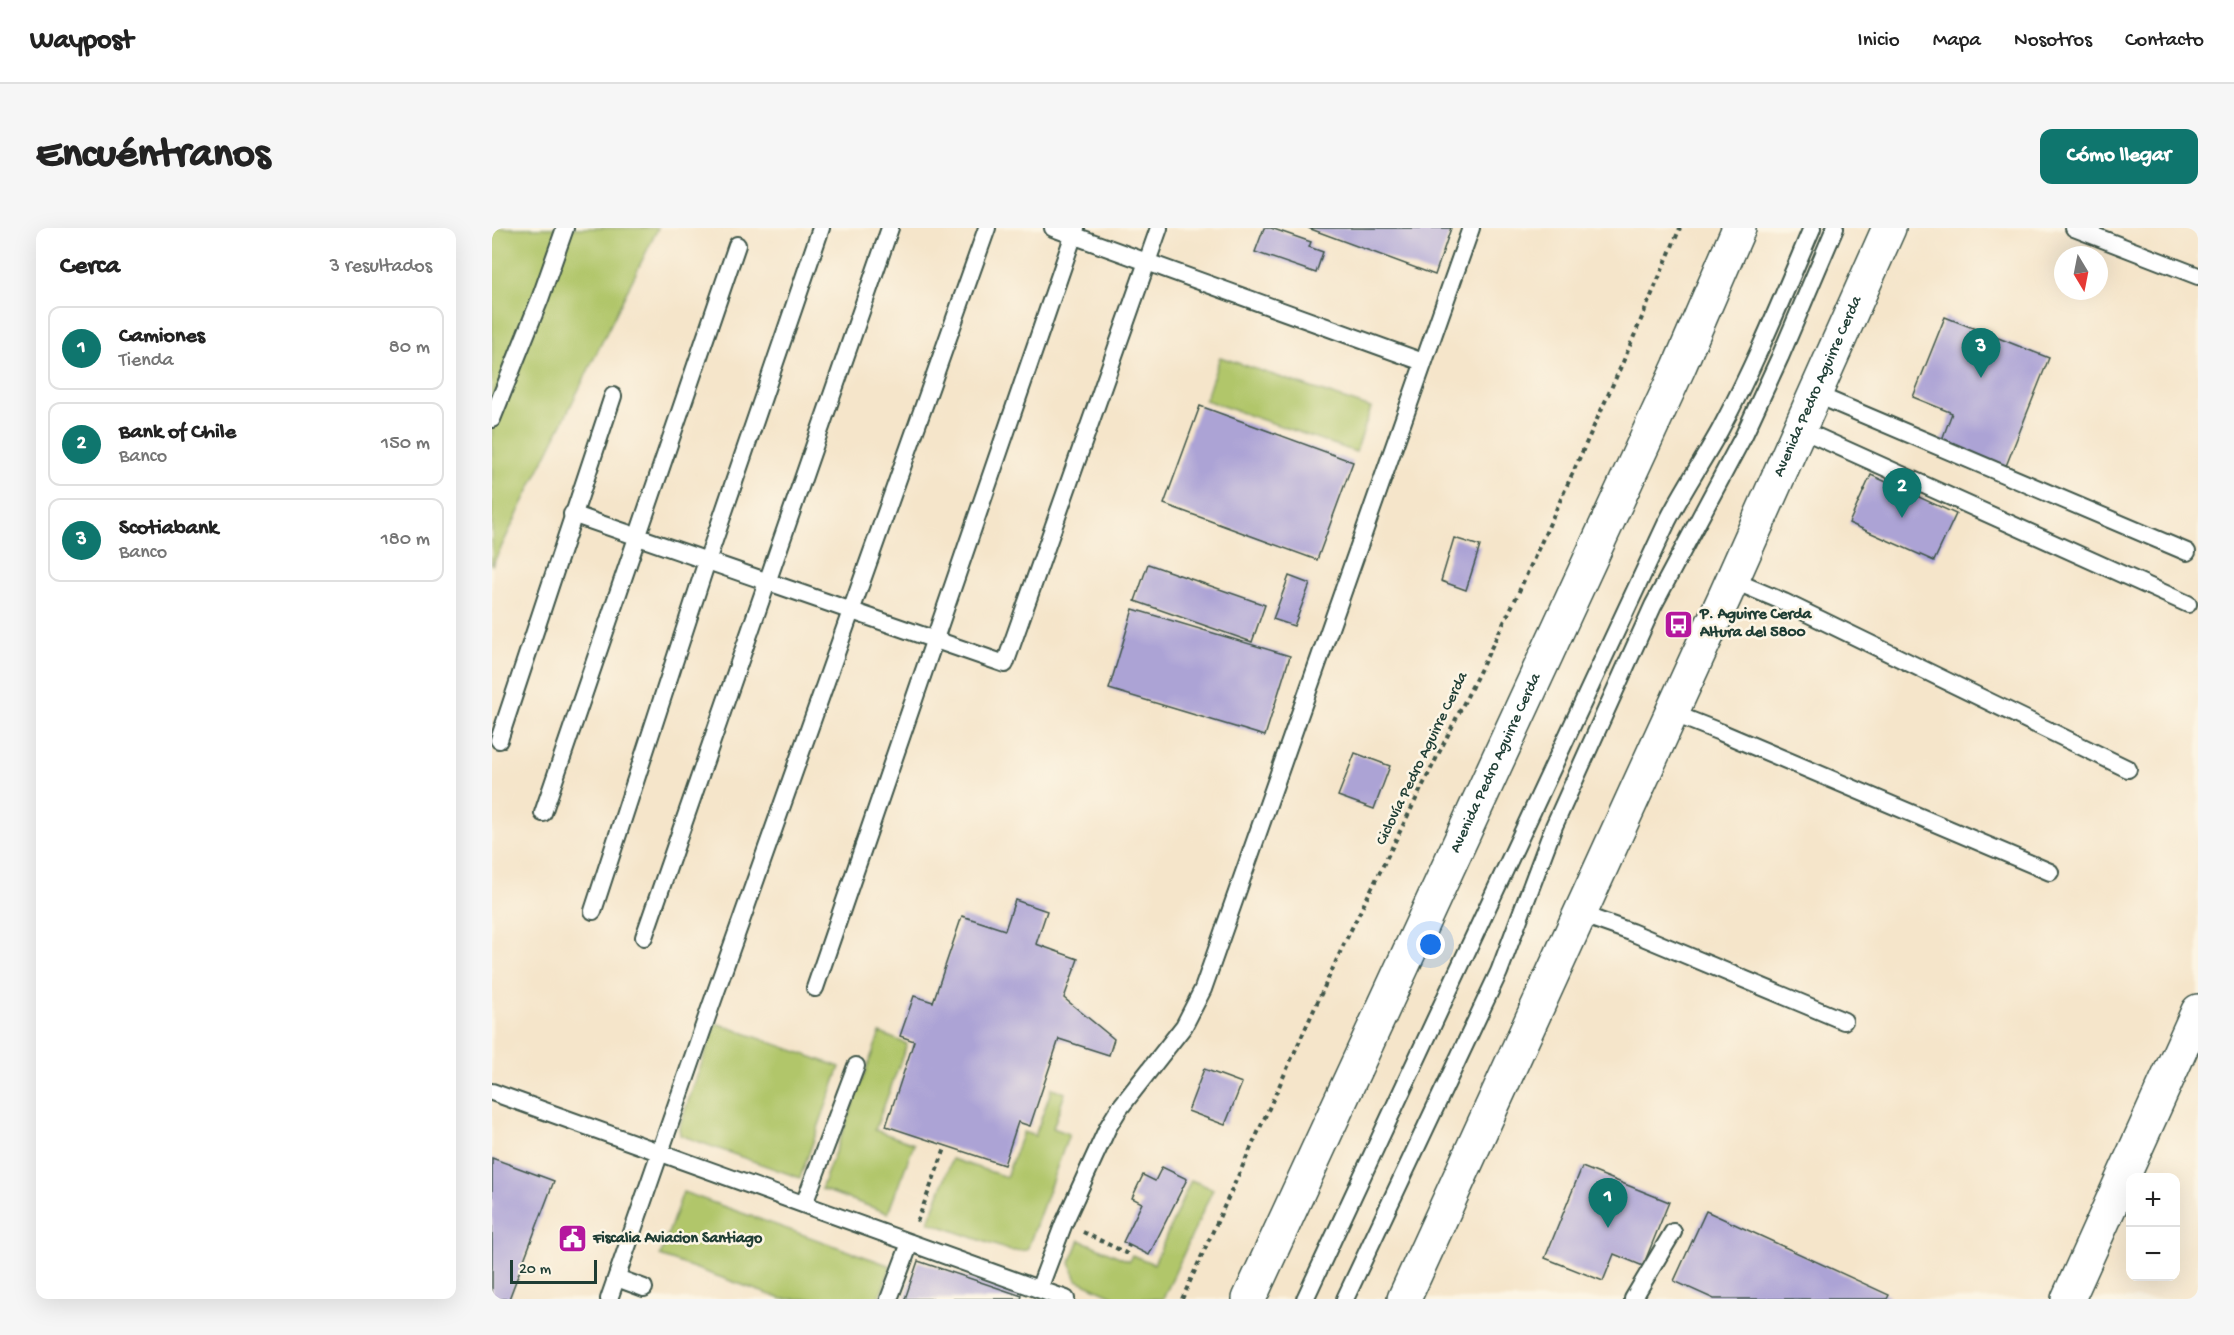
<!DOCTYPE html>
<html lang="es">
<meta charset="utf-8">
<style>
body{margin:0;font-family:"Gochi Hand",sans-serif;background:#f6f6f6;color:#222}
.controls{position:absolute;right:18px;bottom:18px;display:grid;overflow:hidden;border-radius:12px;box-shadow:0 6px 24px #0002}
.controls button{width:54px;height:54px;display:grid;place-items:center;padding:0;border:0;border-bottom:2px solid #e0e0e0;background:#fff;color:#222;font:30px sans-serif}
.compass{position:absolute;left:1562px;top:18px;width:54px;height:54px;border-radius:50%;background:#fff;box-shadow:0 6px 24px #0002;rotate:170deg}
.scale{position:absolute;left:18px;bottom:15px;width:87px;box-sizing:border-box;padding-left:6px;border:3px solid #1f3d34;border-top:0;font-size:16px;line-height:21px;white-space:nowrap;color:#1f3d34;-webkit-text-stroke:4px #fcf5e5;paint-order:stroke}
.you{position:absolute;left:939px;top:717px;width:21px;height:21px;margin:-15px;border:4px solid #fff;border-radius:50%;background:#1a73e8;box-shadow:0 0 0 9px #1a73e833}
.badge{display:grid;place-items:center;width:39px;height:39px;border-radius:50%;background:#0f766e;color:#fff;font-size:20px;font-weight:700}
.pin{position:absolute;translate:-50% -50px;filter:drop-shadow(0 2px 3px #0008)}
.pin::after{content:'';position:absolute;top:32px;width:21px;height:18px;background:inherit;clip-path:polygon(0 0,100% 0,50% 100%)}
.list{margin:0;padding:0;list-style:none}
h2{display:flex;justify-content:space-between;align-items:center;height:78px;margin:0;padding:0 24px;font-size:26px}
h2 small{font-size:20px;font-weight:400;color:#767676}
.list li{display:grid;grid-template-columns:39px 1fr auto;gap:18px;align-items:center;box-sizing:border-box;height:84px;margin:0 12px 12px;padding:0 12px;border:2px solid #e0e0e0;border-radius:12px}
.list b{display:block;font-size:22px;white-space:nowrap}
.list p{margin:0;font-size:20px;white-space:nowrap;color:#767676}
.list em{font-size:20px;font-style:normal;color:#767676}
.map{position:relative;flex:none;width:1706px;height:1071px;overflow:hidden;border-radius:12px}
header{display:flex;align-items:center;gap:36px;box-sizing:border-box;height:84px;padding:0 30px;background:#fff;border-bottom:2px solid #e0e0e0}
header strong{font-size:28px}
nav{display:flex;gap:33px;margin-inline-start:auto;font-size:21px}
.intro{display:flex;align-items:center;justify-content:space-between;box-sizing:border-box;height:144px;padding:0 36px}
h1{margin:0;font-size:42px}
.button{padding:15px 27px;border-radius:12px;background:#0f766e;color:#fff;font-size:21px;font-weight:700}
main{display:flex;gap:36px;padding:0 36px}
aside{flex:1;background:#fff;border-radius:12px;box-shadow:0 6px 24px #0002}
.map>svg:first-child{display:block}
.green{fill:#b1c66b;stroke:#688250;stroke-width:1.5}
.building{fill:#aca3d5}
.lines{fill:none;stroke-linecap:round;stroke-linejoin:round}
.lane-casing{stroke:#3f564a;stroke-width:20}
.street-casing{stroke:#3f564a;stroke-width:36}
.primary-casing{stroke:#3f564a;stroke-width:36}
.path{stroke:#3f564a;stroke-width:4;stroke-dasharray:4.5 4.5;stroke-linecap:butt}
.lane{stroke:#fff;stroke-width:16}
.street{stroke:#fff;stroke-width:33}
.primary{stroke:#fff;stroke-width:33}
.labels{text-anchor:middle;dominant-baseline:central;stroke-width:5;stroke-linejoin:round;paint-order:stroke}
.street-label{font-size:16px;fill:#1f3d34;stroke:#fcf5e5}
.poi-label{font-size:16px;font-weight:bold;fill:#1f3d34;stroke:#fcf5e5;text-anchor:start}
</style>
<header>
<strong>Waypost</strong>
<nav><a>Inicio</a><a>Mapa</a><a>Nosotros</a><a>Contacto</a></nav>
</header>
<div class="intro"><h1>Encuéntranos</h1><a class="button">Cómo llegar</a></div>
<main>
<aside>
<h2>Cerca<small>3 resultados</small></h2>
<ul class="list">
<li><span class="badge">1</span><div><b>Camiones</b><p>Tienda</p></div><em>80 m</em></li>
<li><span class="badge">2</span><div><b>Bank of Chile</b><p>Banco</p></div><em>150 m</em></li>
<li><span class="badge">3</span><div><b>Scotiabank</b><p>Banco</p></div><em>180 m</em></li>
</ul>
</aside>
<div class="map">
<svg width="1706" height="1071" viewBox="0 0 1706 1071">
<rect width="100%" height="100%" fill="#fcf5e5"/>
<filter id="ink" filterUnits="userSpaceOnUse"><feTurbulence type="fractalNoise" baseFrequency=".0167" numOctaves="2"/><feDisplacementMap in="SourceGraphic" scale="12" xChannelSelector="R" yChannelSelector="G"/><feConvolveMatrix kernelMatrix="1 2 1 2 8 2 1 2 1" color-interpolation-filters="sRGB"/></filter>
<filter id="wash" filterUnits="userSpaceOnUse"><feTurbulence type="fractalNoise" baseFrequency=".008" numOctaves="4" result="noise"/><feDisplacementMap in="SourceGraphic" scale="24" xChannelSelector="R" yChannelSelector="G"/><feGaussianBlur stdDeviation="1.35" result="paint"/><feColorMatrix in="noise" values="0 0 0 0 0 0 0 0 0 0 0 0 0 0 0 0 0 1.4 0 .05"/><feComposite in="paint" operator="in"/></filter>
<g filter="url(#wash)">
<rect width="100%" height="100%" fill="#f5e5ca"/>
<!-- green -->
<g class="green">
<path d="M0 0H166L0 338Z"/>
<path d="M728 129 879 180 864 224 713 172Z"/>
<path d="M224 795 348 839 308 950 188 907 187 899Z"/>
<path d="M388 805 415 816 383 902 422 916 396 985 329 961Z"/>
<path d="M560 860 573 865 561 900 577 906 535 1022 519 1023 437 994 460 931 514 949 531 904 543 908Z"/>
<path d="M699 952 721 961 671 1071H627L585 1052 578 1035 588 1012 637 1033 640 1027 662 1036Z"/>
<path d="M191 964 399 1038 387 1071H290L168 1028Z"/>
</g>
<g id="blocks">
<!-- building -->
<g class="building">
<path d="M772 0H779L819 14 817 19 831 24 824 45 763 24Z"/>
<path d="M816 0H959L943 47Z"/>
<path d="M1453 89 1557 130 1512 243 1448 217 1460 185 1421 169Z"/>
<path d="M708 178 861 234 825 332 672 276Z"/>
<path d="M1379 247 1464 286 1442 333 1357 295Z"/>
<path d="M962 310 988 318 974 362 949 353Z"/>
<path d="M656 336 773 377 760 414 643 373Z"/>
<path d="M797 348 818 356 802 398 781 391Z"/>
<path d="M641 381 798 428 773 508 617 461Z"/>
<path d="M863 525 898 538 882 581 846 568Z"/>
<path d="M523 672 555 683 544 716 586 731 572 770 622 811 617 827 567 811 538 898 526 894 512 937 394 898 422 813 408 808 422 768 441 774 470 688 513 702Z"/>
<path d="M712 841 750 855 733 897 696 883Z"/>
<path d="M0 930 62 953 17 1071H0Z"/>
<path d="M670 939 695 951 657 1027 631 1014 650 975 640 970 651 947 663 953Z"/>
<path d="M1090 939 1177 974 1151 1038 1122 1026 1111 1053 1053 1030Z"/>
<path d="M1214 983 1397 1067 1395 1071H1222L1182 1053Z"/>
<path d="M426 1033 530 1068 529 1071H413Z"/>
</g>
</g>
</g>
<g filter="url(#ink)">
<use href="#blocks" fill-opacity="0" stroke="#3f564a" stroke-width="1.5"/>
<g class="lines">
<defs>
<g id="lane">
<path d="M561 0 931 134"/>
<path d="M1582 0 1706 48"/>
<path d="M1323 166 1695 324"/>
<path d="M0 191 48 71 73 0"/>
<path d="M1308 201 1696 376"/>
<path d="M80 286 513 436 667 0"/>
<path d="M1240 352 1292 374 1636 541"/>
<path d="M1180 485 1228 504 1558 644"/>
<path d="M7 512 121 168"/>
<path d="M51 585 245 17"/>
<path d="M101 683 215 333 329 0"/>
<path d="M1088 686 1139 704 1352 793"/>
<path d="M152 709 398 0"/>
<path d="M323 760 584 0"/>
<path d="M0 864 574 1071"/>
<path d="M312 976 364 838"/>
<path d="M125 1050 152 1060"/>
<path d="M547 1061 572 995 616 899 627 881 692 798 711 761 979 0"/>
<path d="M117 1071 216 786 495 0"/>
<path d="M397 1071 418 1015"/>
<path d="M813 1071 1175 294C1191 262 1211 233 1228 202 1263 137 1291 68 1320 0"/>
<path d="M853 1071 1007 744 1062 598 1161 378 1252 207 1288 129 1343 0"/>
<path d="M1141 1071 1181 1004"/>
</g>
<path id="street" d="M1576 1071 1706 783"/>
<g id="primary">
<path id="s1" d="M757 1071 1187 139 1247 0"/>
<path id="s2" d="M912 1071 1234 366 1397 0"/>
</g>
</defs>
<!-- lane casing -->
<use href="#lane" class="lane-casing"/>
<!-- street casing -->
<use href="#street" class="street-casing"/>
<!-- primary casing -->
<use href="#primary" class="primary-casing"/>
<!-- path -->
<g class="path">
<path d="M425 994 454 918"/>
<path d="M591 1004 634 1025 637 1017"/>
<path d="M690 1071 851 718 1024 370 1131 134 1188 0"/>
</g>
<!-- lane -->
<use href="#lane" class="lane"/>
<!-- street -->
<use href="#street" class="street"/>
<!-- primary -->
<use href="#primary" class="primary"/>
</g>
</g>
<!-- icons -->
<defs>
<symbol id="bus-square" viewBox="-11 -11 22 22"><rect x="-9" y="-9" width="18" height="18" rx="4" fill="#b5179e" stroke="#fcf5e5"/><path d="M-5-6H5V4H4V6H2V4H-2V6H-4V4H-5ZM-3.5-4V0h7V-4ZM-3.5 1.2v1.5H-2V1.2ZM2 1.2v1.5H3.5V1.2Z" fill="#fff"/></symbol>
<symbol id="civic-square" viewBox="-11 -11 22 22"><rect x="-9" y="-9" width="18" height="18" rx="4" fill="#b5179e" stroke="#fcf5e5"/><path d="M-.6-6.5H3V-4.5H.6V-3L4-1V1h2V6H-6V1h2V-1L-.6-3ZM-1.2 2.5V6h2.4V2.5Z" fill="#fff"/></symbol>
</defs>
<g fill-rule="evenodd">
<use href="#bus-square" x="1170" y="380" width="33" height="33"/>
<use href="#civic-square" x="64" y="994" width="33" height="33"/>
</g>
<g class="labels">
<!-- street labels -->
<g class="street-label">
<text stroke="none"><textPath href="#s2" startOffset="1002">Avenida Pedro Aguirre Cerda</textPath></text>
<text transform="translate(931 531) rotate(-64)">Ciclovía Pedro Aguirre Cerda</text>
<text stroke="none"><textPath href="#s1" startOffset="590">Avenida Pedro Aguirre Cerda</textPath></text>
</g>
<!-- poi labels -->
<g class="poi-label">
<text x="1208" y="387">P. Aguirre Cerda<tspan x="1208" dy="18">Altura del 5800</tspan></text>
<text x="101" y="1011">Fiscalia Aviacion Santiago</text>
</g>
</g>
</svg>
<div class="controls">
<button>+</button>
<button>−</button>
</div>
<svg class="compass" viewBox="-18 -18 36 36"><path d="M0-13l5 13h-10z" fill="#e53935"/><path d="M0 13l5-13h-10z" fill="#767676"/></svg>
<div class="scale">20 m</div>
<div class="you"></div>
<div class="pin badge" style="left:1116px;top:1000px">1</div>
<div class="pin badge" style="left:1410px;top:290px">2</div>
<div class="pin badge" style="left:1489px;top:150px">3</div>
</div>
</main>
